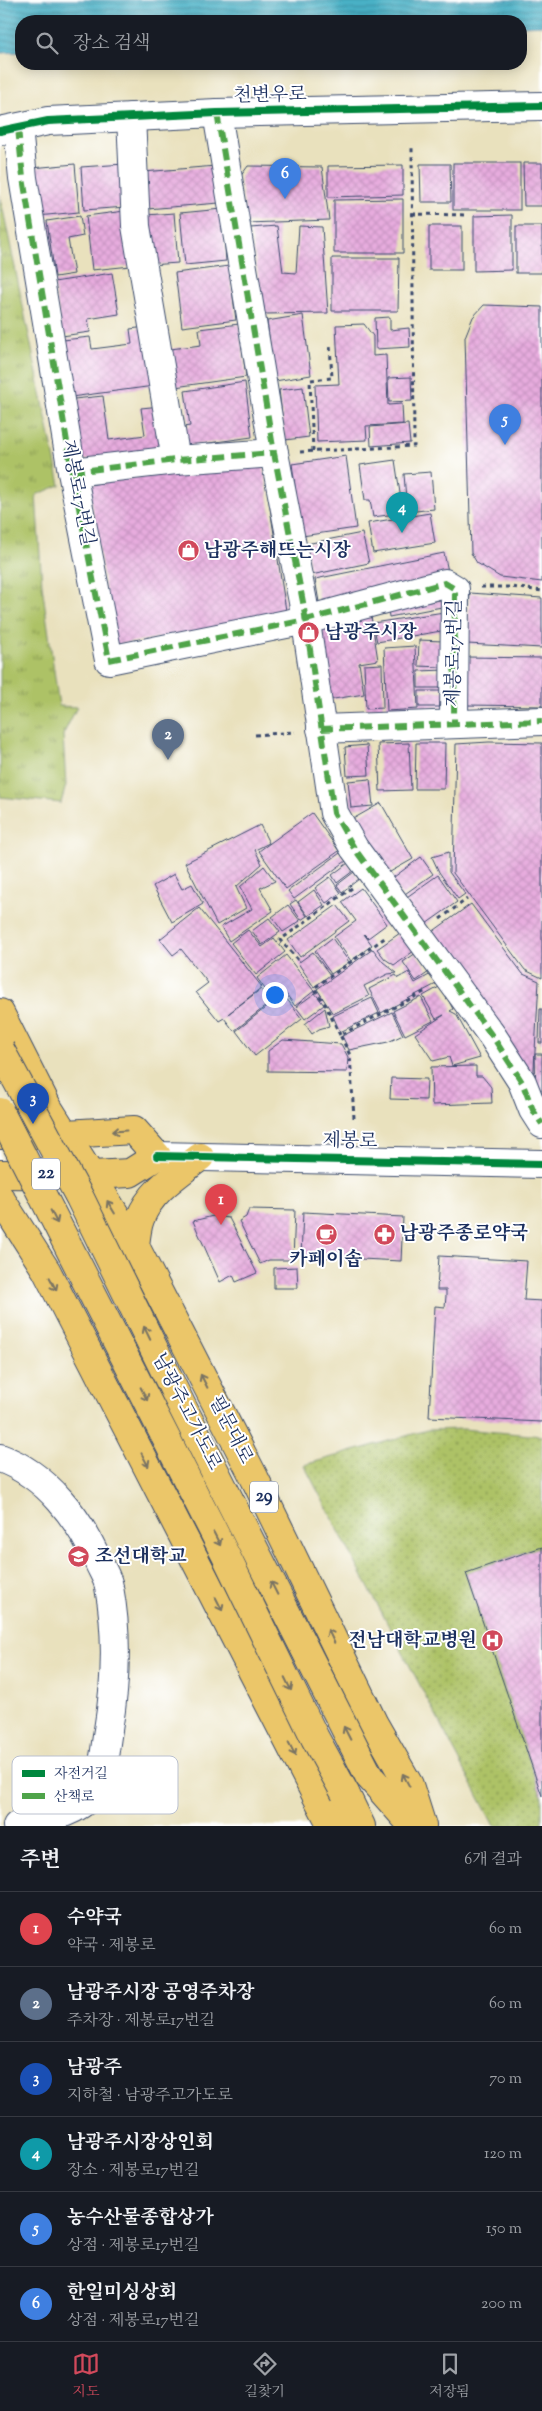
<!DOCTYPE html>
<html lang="ko">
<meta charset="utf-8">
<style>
body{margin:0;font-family:"Sorts Mill Goudy","Noto Serif KR",serif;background:#242831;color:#f1f3f6}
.you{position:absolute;left:274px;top:994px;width:18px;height:18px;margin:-12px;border:4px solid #fff;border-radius:50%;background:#1a73e8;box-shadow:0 0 0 8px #1a73e833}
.badge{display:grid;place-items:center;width:32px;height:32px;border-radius:50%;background:#d1495b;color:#fff;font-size:16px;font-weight:700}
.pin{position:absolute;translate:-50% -41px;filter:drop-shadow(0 1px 2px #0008)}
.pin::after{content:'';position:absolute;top:26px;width:18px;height:15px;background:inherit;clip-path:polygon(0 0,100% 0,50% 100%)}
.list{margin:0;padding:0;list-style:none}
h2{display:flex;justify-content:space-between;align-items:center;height:65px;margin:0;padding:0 20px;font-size:21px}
h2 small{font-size:16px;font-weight:400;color:#9ea1a6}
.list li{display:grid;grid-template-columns:32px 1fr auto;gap:15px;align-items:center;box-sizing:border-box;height:75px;padding:0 20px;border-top:1px solid #363941}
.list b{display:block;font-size:19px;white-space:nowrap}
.list p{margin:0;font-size:16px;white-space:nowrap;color:#9ea1a6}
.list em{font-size:16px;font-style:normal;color:#9ea1a6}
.icon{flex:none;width:28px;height:28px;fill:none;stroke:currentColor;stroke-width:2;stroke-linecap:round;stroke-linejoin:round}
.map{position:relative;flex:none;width:542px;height:1826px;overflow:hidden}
.search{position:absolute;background:#171b24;box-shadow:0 2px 12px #0003;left:15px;right:15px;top:15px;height:55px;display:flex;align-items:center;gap:12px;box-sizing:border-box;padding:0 18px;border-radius:20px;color:#9ea1a6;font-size:19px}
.sheet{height:515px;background:#171b24}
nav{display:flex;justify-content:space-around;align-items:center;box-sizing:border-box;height:70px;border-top:1px solid #363941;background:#171b24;font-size:14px;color:#9ea1a6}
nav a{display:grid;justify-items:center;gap:2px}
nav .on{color:#d1495b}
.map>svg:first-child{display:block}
.grass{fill:url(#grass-dots);stroke:#647862}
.park{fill:url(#park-tufts);stroke:#647862}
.water{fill:url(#water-rules);stroke:#327092}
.building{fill:url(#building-cross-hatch)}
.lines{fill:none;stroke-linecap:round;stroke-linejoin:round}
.minor-casing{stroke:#3a4a6c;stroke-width:30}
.major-casing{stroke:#3a4a6c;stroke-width:30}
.path{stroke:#3a4a6c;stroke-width:3;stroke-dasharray:4 4;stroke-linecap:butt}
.minor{stroke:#fff;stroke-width:28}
.major{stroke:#ebc669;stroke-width:28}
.major-bridge-casing{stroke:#3a4a6c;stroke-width:30;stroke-linecap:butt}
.major-bridge{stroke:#ebc669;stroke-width:28}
.quiet{stroke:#4fa44a;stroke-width:6;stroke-dasharray:12 6;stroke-linecap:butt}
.cycleway-casing{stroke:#fff;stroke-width:11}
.cycleway{stroke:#00873e;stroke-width:8}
.oneway{stroke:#797363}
.labels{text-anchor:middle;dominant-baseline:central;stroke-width:4;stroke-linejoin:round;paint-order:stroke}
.shield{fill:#fff;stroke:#5f6d8e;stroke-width:1}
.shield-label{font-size:18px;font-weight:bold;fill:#1b2f5e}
.street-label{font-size:19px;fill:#1b2f5e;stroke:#fff}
.poi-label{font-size:19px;font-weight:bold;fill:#1b2f5e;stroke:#fff;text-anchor:start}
.key{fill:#fff;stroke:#bbc1cf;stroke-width:1}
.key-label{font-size:14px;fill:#1b2f5e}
</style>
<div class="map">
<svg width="542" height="1826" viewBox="0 0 542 1826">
<defs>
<pattern id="grass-dots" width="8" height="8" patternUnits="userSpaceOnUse" patternTransform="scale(1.25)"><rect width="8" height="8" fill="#adc266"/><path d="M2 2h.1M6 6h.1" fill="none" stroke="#8c9e57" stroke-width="1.8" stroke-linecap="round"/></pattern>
<pattern id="park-tufts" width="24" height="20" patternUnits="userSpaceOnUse" patternTransform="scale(1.25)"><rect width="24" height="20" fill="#adc266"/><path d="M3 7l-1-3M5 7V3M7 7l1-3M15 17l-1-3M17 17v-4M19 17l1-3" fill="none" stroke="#8c9e57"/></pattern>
<pattern id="water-rules" width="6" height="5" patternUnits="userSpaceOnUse" patternTransform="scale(1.25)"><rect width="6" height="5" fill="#48b1c6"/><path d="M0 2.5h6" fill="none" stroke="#3b90a4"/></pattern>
<pattern id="building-cross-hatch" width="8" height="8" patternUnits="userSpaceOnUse" patternTransform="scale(1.25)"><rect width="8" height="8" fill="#e7acde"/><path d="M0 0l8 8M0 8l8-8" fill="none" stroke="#c694c1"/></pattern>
</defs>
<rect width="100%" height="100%" fill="#fff"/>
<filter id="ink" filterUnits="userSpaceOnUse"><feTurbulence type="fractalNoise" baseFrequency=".02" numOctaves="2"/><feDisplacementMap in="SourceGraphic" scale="10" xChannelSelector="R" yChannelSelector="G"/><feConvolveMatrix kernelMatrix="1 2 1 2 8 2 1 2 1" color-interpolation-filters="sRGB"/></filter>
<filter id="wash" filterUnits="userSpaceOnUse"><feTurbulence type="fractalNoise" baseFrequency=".0096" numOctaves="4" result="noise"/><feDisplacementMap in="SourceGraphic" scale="20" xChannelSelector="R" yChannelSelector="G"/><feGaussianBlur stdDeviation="1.12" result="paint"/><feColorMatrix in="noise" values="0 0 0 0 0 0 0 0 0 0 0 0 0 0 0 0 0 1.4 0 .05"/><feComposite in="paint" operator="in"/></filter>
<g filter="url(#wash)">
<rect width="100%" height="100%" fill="#e9e1bd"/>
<!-- grass -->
<path class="grass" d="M463 1429 542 1436V1546L466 1573 542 1797V1826H494L304 1465 427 1430Z"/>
<!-- park -->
<path class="park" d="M0 195 60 485 36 495 42 585 59 706 77 707 63 735 66 785 61 803 0 797Z"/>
<!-- water -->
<path class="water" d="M0 0H542V25L521 26V21H21V52L0 53Z"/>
<g id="blocks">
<!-- building -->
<g class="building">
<rect x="453" y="163" width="67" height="47"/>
<path d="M523 163H542V206H524Z"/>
<path d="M75 164 79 212 37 216 32 168Z"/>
<path d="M124 164 127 207 84 210 81 167Z"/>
<path d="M420 164H450L451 202H421Z"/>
<path d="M403 165V195L328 197V166Z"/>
<path d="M216 166 219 203 147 209 143 172Z"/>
<path d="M248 166 322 167 329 220 247 223 240 177Z"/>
<path d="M403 199V253H334V200Z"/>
<path d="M222 209 226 261 185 265 180 213Z"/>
<path d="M125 211 131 266 92 270 86 216Z"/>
<path d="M174 213 178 263 150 265 146 215Z"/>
<path d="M512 215V270L474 271V216Z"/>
<path d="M80 216 83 236 68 239 74 274 55 277 47 221Z"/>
<path d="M277 226 283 272 296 273 299 226 322 227 328 313 265 314 250 228Z"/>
<rect x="429" y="226" width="33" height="44"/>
<rect x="516" y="226" width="26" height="47"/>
<path d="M332 258H399L398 311H332Z"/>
<path d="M229 266 236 320 182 327 175 273Z"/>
<path d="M112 273 119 314 88 319 90 332 62 336 54 282Z"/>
<path d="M484 305 542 307V582L500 577 477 563 471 553 465 337 473 317Z"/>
<path d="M303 315 311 375 275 381 267 321Z"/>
<path d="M390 317V330L409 328 410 347 376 349 375 318Z"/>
<path d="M239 324 246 377 168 388 163 350 201 345 199 329Z"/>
<path d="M364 324 373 336V356L386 355 388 405 402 404 403 424 366 426 367 440 317 442 315 385 339 384 336 325Z"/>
<path d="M146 327 154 386 71 397 63 340 90 337 92 349 132 344 130 329Z"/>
<path d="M411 377 412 401 389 402 388 378Z"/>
<path d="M245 382 252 437 180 447 177 428 190 426 185 391Z"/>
<path d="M303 387 309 437 285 440 279 390Z"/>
<path d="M103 396 109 440 145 435 141 408 161 406 166 450 82 460 74 399Z"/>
<path d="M408 424 410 443 371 446 370 427Z"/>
<path d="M346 456 356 528 302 536 292 464Z"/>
<path d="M262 457 287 617 114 645 89 485Z"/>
<path d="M395 460 403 513 373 517 370 500H365L360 465Z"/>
<path d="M431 472 434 509 407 512 404 474Z"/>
<path d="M430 513 435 543 373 553 368 523Z"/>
<path d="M362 533 369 563 311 575 306 544Z"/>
<path d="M444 553 449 576 319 602 315 579Z"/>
<path d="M470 593 542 598V648L467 644Z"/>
<path d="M446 599 447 606 389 617 388 609Z"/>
<path d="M444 612 447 630 377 642 373 623Z"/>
<path d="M371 616 378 660 359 663 364 694 328 700 317 625Z"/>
<path d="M419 640 443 641 441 667 418 666Z"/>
<path d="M415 646 418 709 387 711 384 648Z"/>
<path d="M465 657 542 658V706L465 705Z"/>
<path d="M382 664 383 708 366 709 364 665Z"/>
<path d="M446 670V688H418V671Z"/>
<path d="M419 691H446L445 707H419Z"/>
<path d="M489 742 542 743V978L525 970 453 873 456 744Z"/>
<path d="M409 743 411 790 380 791 378 744Z"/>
<path d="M416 743H445L444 789H415Z"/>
<path d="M367 745 369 775 347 776 345 747Z"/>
<path d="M370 779 373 806 351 808 348 781Z"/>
<path d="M381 803 413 859 383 876 351 820Z"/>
<path d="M312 813 339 851 286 889 259 851Z"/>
<path d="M260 825 269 843 255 850 262 864 236 887 246 908 217 925 185 863Z"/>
<path d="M449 852V872L465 894 458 899 439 872 432 857Z"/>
<path d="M340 853 346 861 294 899 288 891Z"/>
<path d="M421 857 433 874 402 896 390 880Z"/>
<path d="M348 863 353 871 337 883 332 875Z"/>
<path d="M264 866 275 881 260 888 273 911 229 941 221 927 252 909 240 887Z"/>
<path d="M354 872 359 879 342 892 337 885Z"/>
<path d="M174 874 182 889 192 884 203 904 172 922 153 886Z"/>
<path d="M438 875 457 902 423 926 404 899Z"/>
<path d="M330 877 341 893 326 903 315 888Z"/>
<path d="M361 888 387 924 368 938 364 934 372 945 351 961 334 937 356 921 342 902Z"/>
<path d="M314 890 324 905 308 916 298 902Z"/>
<path d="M296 900 307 916 301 920 290 904Z"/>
<path d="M471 904 523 974 539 981 533 1086 428 935Z"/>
<path d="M288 905 300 921 283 932 272 917Z"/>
<path d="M337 905 349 921 300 957 288 940Z"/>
<path d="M199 908 262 987 228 1014 261 989 271 1002 234 1031 224 1018 219 1021 196 992 208 983 181 949 173 955 160 939Z"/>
<path d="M269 918 280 932 262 945 252 931Z"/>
<path d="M248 930 262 947 274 938 285 952 256 975 231 943Z"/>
<path d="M400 933 414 951 394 965 385 959 377 949Z"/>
<path d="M332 938 349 962 331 974 315 951Z"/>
<path d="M373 949 383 962 397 973 388 974 364 986 369 996 333 1014 317 989Z"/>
<path d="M313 952 330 975 314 987 298 963Z"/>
<path d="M416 953 429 972 416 981 403 962Z"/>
<path d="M286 955 314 991 295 1006 284 991 273 1000 257 978Z"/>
<path d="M409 972 415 983 431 974 436 984 381 1013 369 989 396 975 398 978Z"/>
<path d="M441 986 453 1009 450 1011 456 1014 480 1058 452 1066 449 1057 433 1061 415 1034 444 1015 436 1019 423 996Z"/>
<path d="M315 993 324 1005 305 1019 296 1007Z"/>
<path d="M283 994 302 1019 255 1056 236 1031Z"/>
<path d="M421 997 433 1021 405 1035 393 1011Z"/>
<path d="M372 998 379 1013 340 1032 333 1016Z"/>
<path d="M325 1008 329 1026 319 1029 312 1034 305 1024Z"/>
<path d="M540 1009H542V1043H539Z"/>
<path d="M392 1012 403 1035 388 1042 349 1050 342 1036Z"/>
<path d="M283 1040 341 1044 348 1057 347 1072 268 1071V1051Z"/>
<path d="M535 1054H542V1098H536Z"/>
<path d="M476 1066V1076H482L491 1087 492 1103 432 1105 431 1067Z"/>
<path d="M391 1078 427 1079 426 1100 390 1099Z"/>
<path d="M249 1209 295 1210 293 1260H269L260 1264 239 1221 246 1217Z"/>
<path d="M303 1212 403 1217 401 1261 301 1256Z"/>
<path d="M213 1216 229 1218 257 1273 236 1282 233 1275 220 1282 193 1221Z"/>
<path d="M439 1256 527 1261 524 1300 542 1301V1422L429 1417 435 1306 445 1307 446 1296V1290H437Z"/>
<path d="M297 1267 298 1288H274V1268Z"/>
<path d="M542 1547V1796L466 1573Z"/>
</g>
</g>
</g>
<g filter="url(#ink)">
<use href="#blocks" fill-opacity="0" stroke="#3a4a6c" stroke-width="1"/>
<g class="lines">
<defs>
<g id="minor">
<path d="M217 113 274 453 303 602 334 813 354 848 493 1037 522 1082 533 1110 542 1124"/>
<path d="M131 117 136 226 176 460"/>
<path d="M18 128 23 178 72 472 109 660 306 620 445 583 455 589 454 723"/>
<path d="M0 131 48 121 217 113 542 106"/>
<path d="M72 472 176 460 274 453"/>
<path d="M321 729 542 721"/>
<path d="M157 1156 542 1164"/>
<path d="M0 1458C47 1475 79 1518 99 1563 102 1570 108 1579 109 1587 118 1635 116 1683 108 1730 104 1752 104 1778 90 1796 74 1815 41 1819 17 1826"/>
</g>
<g id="major">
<path d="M0 1013 47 1106 135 1246 255 1479 374 1724 409 1785 422 1826"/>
<path d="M0 1135 65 1134 134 1130 157 1156 130 1173 92 1175 0 1174"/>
<path d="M0 1198 46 1270 332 1826"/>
<path d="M135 1246C136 1237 137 1227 140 1219 150 1191 178 1174 200 1157"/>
<path d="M369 1776 413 1826"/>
<path d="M345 1793 361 1826"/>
</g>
</defs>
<!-- minor casing -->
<use href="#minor" class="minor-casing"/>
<!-- major casing -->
<use href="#major" class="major-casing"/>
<!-- path -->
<g class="path">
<path d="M412 214 467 215"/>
<path d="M313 451 310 380 332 378 330 345"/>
<path d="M300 452 414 446 412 148"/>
<path d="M481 587H511L542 591"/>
<path d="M255 735 295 732"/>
<path d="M440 919 467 899"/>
<path d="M298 960 280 940 352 888"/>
<path d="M340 1035 325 1004 314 988 386 937"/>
<path d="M354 1118 350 1055 340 1035 426 991"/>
</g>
<!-- minor -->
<use href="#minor" class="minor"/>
<!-- major -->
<use href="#major" class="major"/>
<defs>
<g id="major-bridge">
<path d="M0 1049 80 1198 182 1406 369 1776"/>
<path d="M0 1112 225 1554 315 1738 345 1793"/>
</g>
</defs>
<!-- major-bridge casing -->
<use href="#major-bridge" class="major-bridge-casing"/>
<!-- major-bridge -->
<use href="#major-bridge" class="major-bridge"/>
<!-- quiet -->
<g class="quiet">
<path d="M217 113 274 453 303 602 334 813 354 848 493 1037 522 1082 533 1110 542 1124"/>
<path d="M18 128 23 178 72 472 109 660 306 620 445 583 455 589 454 723"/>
<path d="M72 472 176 460 274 453"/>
<path d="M321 729 542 721"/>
</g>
<defs>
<g id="cycleway">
<path d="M0 131 48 121 217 113 542 106"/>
<path d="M157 1156 542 1164"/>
</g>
</defs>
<!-- cycleway casing -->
<use href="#cycleway" class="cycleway-casing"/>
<!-- cycleway -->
<use href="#cycleway" class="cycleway"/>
</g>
<!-- one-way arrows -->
<defs><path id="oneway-shaft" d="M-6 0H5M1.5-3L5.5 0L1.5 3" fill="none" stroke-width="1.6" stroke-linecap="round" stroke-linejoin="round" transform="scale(1.25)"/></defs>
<g class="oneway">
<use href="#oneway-shaft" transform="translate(119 1131) rotate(176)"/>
<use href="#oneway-shaft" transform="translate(111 1207) rotate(-121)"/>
<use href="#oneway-shaft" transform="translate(54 1217) rotate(63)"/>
<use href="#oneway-shaft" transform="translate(53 1284) rotate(63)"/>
<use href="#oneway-shaft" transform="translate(147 1333) rotate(-116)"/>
<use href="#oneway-shaft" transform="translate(204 1381) rotate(-117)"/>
<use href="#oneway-shaft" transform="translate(144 1394) rotate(63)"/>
<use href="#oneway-shaft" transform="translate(145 1460) rotate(62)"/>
<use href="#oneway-shaft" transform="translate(217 1539) rotate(63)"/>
<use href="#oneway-shaft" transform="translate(274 1588) rotate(-117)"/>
<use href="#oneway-shaft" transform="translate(219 1604) rotate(63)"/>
<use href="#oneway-shaft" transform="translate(331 1636) rotate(-116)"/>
<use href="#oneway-shaft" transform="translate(288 1684) rotate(64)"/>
<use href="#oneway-shaft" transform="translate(347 1733) rotate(-117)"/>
<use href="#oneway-shaft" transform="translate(292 1749) rotate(63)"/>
<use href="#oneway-shaft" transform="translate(406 1780) rotate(-118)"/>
</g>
</g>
<!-- icons -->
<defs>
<symbol id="shop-disc" viewBox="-11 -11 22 22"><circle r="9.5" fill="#d1495b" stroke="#fff"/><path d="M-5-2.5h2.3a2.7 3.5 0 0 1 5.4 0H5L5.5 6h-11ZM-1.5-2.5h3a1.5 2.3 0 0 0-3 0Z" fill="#fff"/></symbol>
<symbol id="cafe-disc" viewBox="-11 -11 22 22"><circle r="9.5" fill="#d1495b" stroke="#fff"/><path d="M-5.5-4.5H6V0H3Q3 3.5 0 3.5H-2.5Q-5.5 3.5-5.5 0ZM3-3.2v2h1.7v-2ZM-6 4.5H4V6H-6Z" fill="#fff"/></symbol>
<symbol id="pharmacy-disc" viewBox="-11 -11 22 22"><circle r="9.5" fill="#d1495b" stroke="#fff"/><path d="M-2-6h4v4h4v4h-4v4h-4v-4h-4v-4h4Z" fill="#fff"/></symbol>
<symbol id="university-disc" viewBox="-11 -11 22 22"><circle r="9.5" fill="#d1495b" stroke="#fff"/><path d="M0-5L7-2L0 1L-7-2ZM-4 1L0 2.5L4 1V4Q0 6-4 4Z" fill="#fff"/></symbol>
<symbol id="hospital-disc" viewBox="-11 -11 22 22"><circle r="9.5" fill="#d1495b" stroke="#fff"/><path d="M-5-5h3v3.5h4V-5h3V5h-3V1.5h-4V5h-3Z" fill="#fff"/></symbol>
</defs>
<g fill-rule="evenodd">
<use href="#shop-disc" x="176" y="538" width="25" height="25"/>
<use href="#shop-disc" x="296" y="620" width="25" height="25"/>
<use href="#cafe-disc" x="314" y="1222" width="25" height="25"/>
<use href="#pharmacy-disc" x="372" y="1222" width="25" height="25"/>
<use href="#university-disc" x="66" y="1544" width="25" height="25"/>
<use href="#hospital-disc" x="480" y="1628" width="25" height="25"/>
</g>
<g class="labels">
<!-- shield labels -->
<g class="shield">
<rect x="32" y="1158.5" width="28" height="31" rx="4"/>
<rect x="250" y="1481.5" width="28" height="31" rx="4"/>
</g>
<g class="shield-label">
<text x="46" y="1174">22</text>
<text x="264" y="1497">29</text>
</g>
<!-- street labels -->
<g class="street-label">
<text transform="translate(270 96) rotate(-1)">천변우로</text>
<text transform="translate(77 493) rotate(79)">제봉로17번길</text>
<text transform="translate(455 653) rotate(-89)">제봉로17번길</text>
<text transform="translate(350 1142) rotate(1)">제봉로</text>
<text transform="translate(186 1412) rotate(63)">남광주고가도로</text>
<text transform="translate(230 1430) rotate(63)">필문대로</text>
</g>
<!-- poi labels -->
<g class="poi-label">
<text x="204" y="551">남광주해뜨는시장</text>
<text x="325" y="633">남광주시장</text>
<text x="400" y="1234">남광주종로약국</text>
<text x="326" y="1260" text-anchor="middle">카페이솝</text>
<text x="95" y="1557">조선대학교</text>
<text x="477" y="1641" text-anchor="end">전남대학교병원</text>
</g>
</g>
<!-- legend -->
<rect x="12" y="1756" width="166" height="58" rx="8" class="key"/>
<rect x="22" y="1770" width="23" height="7" fill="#00873e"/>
<rect x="22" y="1793" width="23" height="6" fill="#4fa44a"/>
<g class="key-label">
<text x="54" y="1778">자전거길</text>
<text x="54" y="1801">산책로</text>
</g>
</svg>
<div class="you"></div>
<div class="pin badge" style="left:221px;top:1225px;background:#e0444e">1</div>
<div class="pin badge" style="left:168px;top:760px;background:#5c6f8a">2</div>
<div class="pin badge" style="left:33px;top:1124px;background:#1a4fb4">3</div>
<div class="pin badge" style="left:402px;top:533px;background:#0f9aa8">4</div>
<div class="pin badge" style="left:505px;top:445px;background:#3f7fe0">5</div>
<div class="pin badge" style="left:285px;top:199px;background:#3f7fe0">6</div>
<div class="search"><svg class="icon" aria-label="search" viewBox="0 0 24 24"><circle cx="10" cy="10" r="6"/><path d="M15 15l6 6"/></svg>장소 검색</div>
</div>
<section class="sheet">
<h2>주변<small>6개 결과</small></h2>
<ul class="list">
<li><span class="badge" style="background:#e0444e">1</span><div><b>수약국</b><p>약국 · 제봉로</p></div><em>60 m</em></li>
<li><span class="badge" style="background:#5c6f8a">2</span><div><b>남광주시장 공영주차장</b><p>주차장 · 제봉로17번길</p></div><em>60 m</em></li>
<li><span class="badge" style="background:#1a4fb4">3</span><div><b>남광주</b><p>지하철 · 남광주고가도로</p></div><em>70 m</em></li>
<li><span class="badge" style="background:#0f9aa8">4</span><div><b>남광주시장상인회</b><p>장소 · 제봉로17번길</p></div><em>120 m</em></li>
<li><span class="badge" style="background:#3f7fe0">5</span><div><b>농수산물종합상가</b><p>상점 · 제봉로17번길</p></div><em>150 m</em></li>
<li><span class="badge" style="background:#3f7fe0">6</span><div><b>한일미싱상회</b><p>상점 · 제봉로17번길</p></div><em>200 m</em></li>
</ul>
</section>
<nav>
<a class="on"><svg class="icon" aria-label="map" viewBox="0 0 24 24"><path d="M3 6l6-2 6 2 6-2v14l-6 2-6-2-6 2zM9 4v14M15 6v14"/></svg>지도</a>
<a><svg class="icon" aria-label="directions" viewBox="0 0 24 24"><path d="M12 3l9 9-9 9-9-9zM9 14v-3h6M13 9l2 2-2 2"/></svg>길찾기</a>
<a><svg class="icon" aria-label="saved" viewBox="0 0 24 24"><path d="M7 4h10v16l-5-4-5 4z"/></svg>저장됨</a>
</nav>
